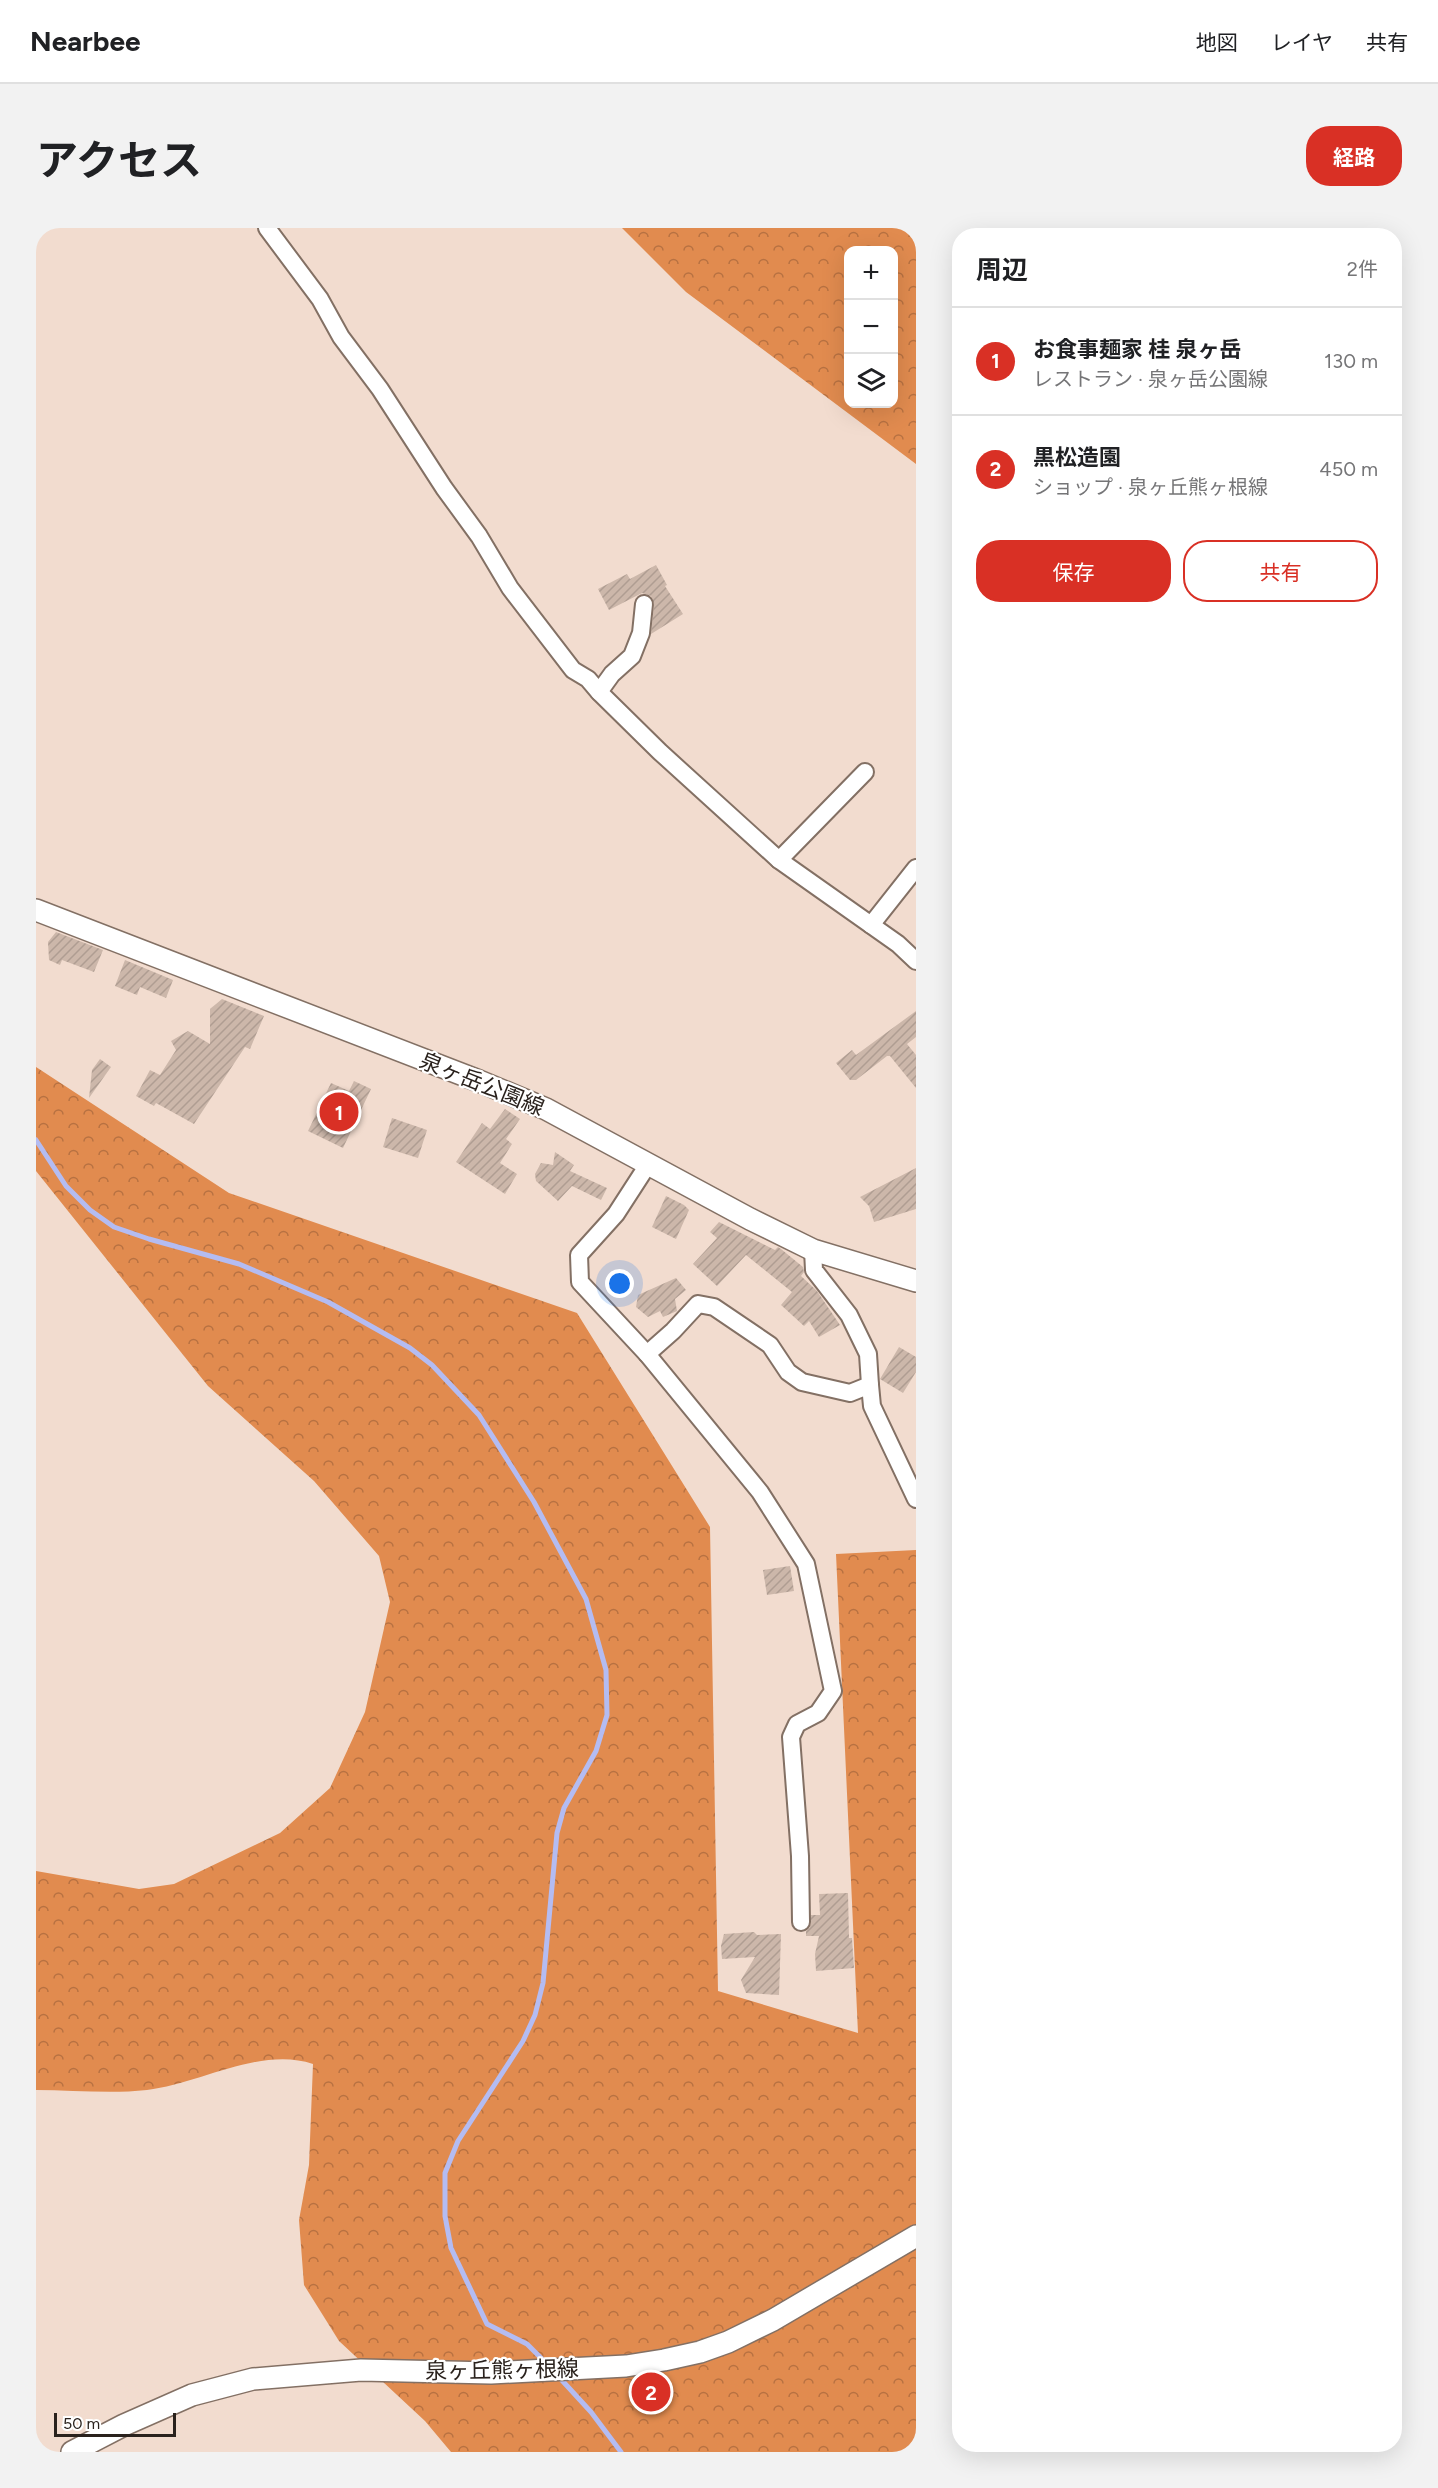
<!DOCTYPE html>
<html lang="ja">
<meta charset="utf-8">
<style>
body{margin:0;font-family:Figtree,"Noto Sans JP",sans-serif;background:#f2f2f2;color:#202124}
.controls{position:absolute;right:18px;top:18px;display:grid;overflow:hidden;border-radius:12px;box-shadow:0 6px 24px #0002}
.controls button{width:54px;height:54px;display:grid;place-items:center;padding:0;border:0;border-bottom:2px solid #e0e0e0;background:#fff;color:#202124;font:30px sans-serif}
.scale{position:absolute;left:18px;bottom:15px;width:122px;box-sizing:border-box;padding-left:6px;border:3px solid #2a221d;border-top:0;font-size:16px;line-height:21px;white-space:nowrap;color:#2a221d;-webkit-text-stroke:4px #fff;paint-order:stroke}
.you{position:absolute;left:584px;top:1056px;width:21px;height:21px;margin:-15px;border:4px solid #fff;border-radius:50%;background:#1a73e8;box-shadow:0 0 0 9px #1a73e833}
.badge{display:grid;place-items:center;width:39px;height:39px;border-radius:50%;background:#d93025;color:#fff;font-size:20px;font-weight:700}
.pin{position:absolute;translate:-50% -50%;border:3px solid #fff;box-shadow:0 2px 6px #0006}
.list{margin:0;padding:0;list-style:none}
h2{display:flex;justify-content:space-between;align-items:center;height:78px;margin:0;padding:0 24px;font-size:26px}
h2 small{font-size:20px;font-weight:400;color:#757577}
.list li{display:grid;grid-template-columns:39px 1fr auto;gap:18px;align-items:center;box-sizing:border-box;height:108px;padding:0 24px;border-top:2px solid #e0e0e0}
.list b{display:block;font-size:22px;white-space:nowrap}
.list p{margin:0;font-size:20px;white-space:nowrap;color:#757577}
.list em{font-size:20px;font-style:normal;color:#757577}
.actions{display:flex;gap:12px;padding:18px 24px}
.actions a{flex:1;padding:14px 0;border:2px solid #d93025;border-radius:24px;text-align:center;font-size:21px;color:#d93025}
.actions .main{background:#d93025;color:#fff}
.icon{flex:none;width:33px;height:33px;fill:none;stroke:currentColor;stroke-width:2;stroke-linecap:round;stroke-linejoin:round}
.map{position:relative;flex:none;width:880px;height:2224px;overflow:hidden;border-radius:24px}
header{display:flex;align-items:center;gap:36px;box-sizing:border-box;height:84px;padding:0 30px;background:#fff;border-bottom:2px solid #e0e0e0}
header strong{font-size:28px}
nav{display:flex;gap:33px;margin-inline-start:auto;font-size:21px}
.intro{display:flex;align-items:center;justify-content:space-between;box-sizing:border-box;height:144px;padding:0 36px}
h1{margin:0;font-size:42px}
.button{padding:15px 27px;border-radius:24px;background:#d93025;color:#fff;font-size:21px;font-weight:700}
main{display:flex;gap:36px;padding:0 36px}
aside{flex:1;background:#fff;border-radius:24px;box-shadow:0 6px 24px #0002}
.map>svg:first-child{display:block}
.forest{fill:url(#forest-crowns);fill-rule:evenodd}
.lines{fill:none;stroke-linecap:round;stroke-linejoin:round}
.stream{stroke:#b4bcf2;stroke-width:5}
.building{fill:url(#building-hatch)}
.minor-casing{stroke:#837064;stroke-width:20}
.major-casing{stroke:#837064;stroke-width:24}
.minor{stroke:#fff;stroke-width:16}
.major{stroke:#fff;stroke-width:21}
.labels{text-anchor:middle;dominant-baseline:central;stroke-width:4.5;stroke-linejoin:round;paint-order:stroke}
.street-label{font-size:22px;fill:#2a221d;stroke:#fff}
</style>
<header>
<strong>Nearbee</strong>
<nav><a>地図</a><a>レイヤ</a><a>共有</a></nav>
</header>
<div class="intro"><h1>アクセス</h1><a class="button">経路</a></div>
<main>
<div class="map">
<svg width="880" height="2224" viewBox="0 0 880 2224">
<defs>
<pattern id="forest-crowns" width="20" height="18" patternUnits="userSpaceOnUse" patternTransform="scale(1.5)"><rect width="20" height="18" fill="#e18b4f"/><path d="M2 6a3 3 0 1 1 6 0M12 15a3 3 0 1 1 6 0" fill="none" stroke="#b77141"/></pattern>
<pattern id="building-hatch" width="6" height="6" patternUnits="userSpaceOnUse" patternTransform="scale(1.5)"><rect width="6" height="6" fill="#ccb7aa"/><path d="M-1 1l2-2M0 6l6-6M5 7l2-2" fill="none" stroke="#af9d92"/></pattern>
</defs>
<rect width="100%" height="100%" fill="#f2dccf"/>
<!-- forest -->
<g class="forest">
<path d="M586 0H880V236L650 64ZM858 22V176H812V22Z"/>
<path d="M0 839 193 965 541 1085 674 1299 682 1763 822 1805 800 1326 880 1322V2224H415L389 2193 303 2113 268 2057 263 1992 273 1937 277 1836C225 1818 164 1856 111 1862 75 1866 36 1862 0 1862V1643L103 1661 138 1656 244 1605 294 1560 329 1484 354 1374 343 1328 278 1253 172 1158 0 943Z"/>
</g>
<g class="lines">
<!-- stream -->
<g class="stream">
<path d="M0 912 30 958 54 982 78 999 113 1011 203 1036 292 1074 374 1120 396 1137 443 1187 498 1274 550 1371 570 1442 571 1487 560 1523 528 1580 521 1605 507 1755 499 1787 487 1813 422 1913 409 1945V1988L415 2020 451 2096 491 2116 510 2135"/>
<path d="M522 2148 555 2184 585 2224"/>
</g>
</g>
<!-- building -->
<g class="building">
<path d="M620 337 631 357 629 358 647 386 615 406 618 377 615 368 606 365 573 382 562 361 591 346 594 351Z"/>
<path d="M20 704 67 722 58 744 26 732 24 737 13 732 12 714Z"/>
<path d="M89 732 137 752 130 770 104 759 101 767 79 758Z"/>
<path d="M186 771 228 788 214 821 209 819 158 896 120 875 118 878 100 868 114 842 124 847 140 822 135 813 152 803 174 816V781Z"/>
<path d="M880 783V809L871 816 880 827V860L854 828H851L820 852H814L800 835 816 822 820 827Z"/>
<path d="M64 831 75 839 53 870 56 842Z"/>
<path d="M318 853 335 861 307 920 272 903 295 855 313 863Z"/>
<path d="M469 881 484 891 470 911 476 916 464 935 481 946 469 966 420 934 446 895 454 901Z"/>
<path d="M356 890 391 902 382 930 347 919Z"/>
<path d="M519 924 538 937 534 943 571 960 565 972 536 958 522 973 500 953 499 946 505 935 517 937Z"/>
<path d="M880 940V981L838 994 833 978 824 969Z"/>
<path d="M630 968 648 977 653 982 640 1011 616 999Z"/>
<path d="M683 994 739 1022 742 1019 745 1021 767 1039 768 1044 765 1048 781 1063 804 1097 783 1109 773 1093 768 1098 745 1077 756 1064 710 1027 681 1058 657 1036 681 1010 674 1004Z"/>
<path d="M640 1050 650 1062 639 1071 641 1083 627 1089 624 1083 612 1089 600 1079 602 1067Z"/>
<path d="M863 1119 880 1129V1144L867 1165 844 1151Z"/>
<path d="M754 1338 758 1363 731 1367 727 1342Z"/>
<path d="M812 1665 813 1710H816L818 1740 780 1743 779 1726 783 1708H770V1703L774 1699 775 1687H784L783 1666Z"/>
<path d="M718 1704 721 1707 745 1706 743 1767 710 1765 705 1752 719 1729 686 1731 685 1718 688 1706Z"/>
</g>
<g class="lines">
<defs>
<g id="minor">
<path d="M231 0 284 71 305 109 344 161 408 260 443 308 474 360 537 442 552 451 563 464 624 524 743 632 862 716 880 733"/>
<path d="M563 464 576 446 596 428 605 405 608 376"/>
<path d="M743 632 829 544"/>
<path d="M835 697 880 640"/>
<path d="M613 935 580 986 543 1027 544 1054 611 1126 724 1264 770 1336 797 1463 782 1485 761 1496 755 1509 764 1628 765 1694"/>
<path d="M611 1126 637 1103 662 1076 678 1079 734 1117 752 1144 766 1154 814 1165 834 1157 832 1126 813 1087 778 1042 777 1022"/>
<path d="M834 1157 836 1178 880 1271"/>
</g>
<g id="major">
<path d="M0 682 443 853 510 881 714 991 777 1022 880 1053"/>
<path d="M36 2224 88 2197 156 2167 217 2151 325 2142 455 2145 590 2138 628 2132 664 2124 692 2114 737 2092 880 2008"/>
</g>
</defs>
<!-- minor casing -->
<use href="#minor" class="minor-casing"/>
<!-- major casing -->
<use href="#major" class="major-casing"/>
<!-- minor -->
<use href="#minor" class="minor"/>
<!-- major -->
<use href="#major" class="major"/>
</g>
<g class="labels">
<!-- street labels -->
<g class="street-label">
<text transform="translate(446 856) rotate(22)">泉ヶ岳公園線</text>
<text transform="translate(466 2142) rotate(-1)">泉ヶ丘熊ヶ根線</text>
</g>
</g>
</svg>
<div class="controls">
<button>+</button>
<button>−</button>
<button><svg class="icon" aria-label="layers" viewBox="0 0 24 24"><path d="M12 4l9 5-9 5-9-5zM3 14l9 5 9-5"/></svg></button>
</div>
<div class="scale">50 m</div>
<div class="you"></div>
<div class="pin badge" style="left:303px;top:884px">1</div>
<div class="pin badge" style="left:615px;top:2164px">2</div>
</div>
<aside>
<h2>周辺<small>2件</small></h2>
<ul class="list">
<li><span class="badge">1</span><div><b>お食事麺家 桂 泉ヶ岳</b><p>レストラン · 泉ヶ岳公園線</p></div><em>130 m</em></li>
<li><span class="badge">2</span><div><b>黒松造園</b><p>ショップ · 泉ヶ丘熊ヶ根線</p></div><em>450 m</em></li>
</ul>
<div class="actions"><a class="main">保存</a><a>共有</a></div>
</aside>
</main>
